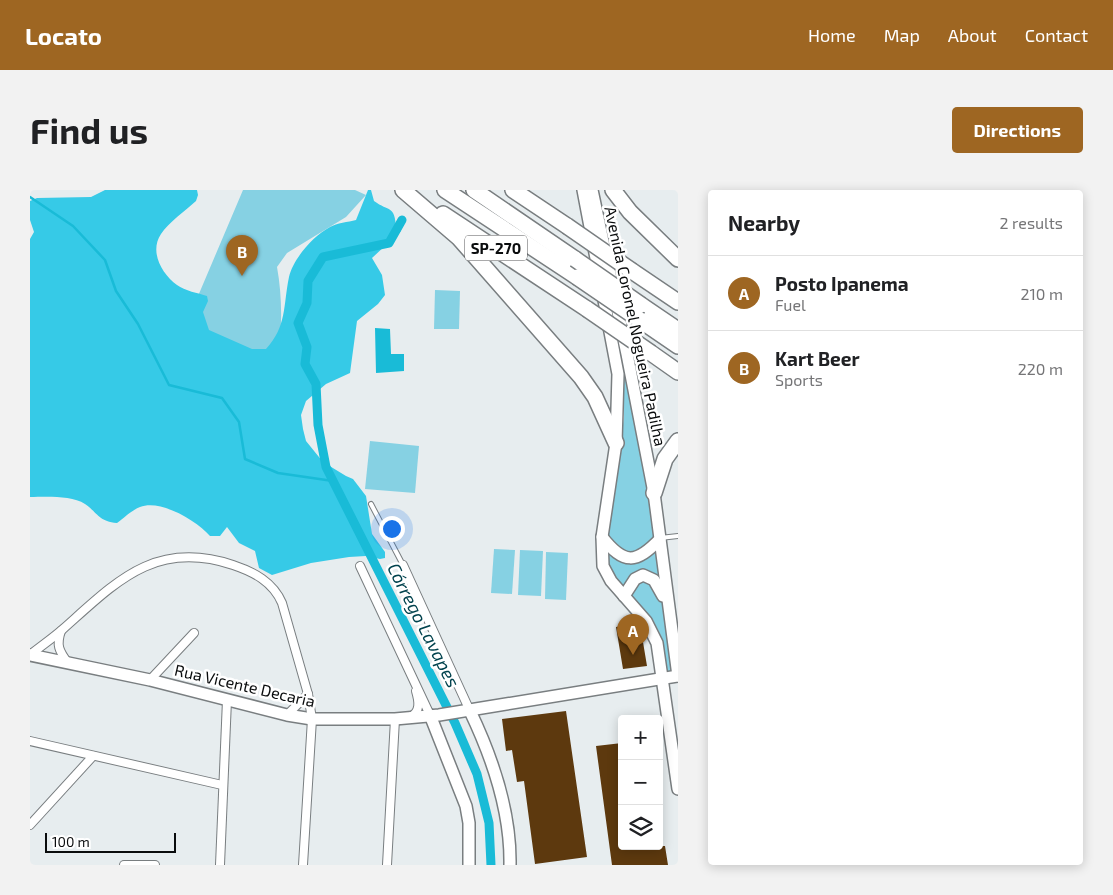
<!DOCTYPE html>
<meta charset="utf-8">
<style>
body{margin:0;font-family:"Exo 2",sans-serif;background:#f2f2f2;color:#202124}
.controls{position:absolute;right:15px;bottom:15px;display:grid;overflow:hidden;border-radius:5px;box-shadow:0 2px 12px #0003}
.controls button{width:45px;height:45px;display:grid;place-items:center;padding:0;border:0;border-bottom:1px solid #e0e0e0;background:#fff;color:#202124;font:25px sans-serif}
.scale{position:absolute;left:15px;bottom:12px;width:131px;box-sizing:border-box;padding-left:5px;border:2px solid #0a0c0d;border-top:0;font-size:14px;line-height:18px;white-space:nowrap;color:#0a0c0d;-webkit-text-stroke:4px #fff;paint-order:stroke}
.you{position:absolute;left:361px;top:338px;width:18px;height:18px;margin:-12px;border:4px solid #fff;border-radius:50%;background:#1a73e8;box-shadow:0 0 0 8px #1a73e833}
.badge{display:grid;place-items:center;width:32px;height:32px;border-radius:50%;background:#9e6622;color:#fff;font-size:16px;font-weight:700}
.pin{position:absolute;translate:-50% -41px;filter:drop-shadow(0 1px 2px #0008)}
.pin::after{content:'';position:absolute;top:26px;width:18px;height:15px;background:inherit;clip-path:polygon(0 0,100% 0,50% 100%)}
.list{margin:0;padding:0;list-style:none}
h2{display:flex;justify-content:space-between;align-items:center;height:65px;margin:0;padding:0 20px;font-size:21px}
h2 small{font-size:16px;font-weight:400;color:#757577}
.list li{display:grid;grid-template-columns:32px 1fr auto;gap:15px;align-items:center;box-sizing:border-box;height:75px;padding:0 20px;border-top:1px solid #e0e0e0}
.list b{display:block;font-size:19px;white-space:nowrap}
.list p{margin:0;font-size:16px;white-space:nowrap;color:#757577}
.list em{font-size:16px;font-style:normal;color:#757577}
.icon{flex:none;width:28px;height:28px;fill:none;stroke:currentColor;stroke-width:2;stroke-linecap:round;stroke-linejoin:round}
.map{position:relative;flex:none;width:648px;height:675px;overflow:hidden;border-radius:5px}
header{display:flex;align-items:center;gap:30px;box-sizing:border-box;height:70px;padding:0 25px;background:#9e6622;color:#fff}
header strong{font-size:24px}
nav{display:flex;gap:28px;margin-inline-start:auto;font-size:18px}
.intro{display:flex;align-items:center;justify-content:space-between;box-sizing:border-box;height:120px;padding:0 30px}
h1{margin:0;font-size:35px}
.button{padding:12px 22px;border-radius:5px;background:#9e6622;color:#fff;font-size:18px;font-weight:700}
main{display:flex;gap:30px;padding:0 30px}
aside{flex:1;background:#fff;border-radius:5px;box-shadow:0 2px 12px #0003}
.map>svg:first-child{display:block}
.green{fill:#86d1e3}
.forest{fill:#36cae7}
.water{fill:#19bbd7}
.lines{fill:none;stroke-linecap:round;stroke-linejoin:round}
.stream{stroke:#19bbd7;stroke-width:2.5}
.canal{stroke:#19bbd7;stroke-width:9}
.building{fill:#5d390e}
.lane-casing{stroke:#797e80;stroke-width:6}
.street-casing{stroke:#797e80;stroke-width:10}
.secondary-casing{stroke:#797e80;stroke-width:14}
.highway-casing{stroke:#797e80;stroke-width:18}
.lane{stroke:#fff;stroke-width:4}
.street{stroke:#fff;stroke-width:8}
.secondary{stroke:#fff;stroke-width:11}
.highway{stroke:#fff;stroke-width:15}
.highway-bridge-casing{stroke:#797e80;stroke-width:18;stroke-linecap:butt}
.highway-bridge{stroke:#fff;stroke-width:15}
.labels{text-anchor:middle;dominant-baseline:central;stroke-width:5;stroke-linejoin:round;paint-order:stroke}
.shield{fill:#fff;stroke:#545556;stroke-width:1}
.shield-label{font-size:15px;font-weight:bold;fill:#0a0c0d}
.street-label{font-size:16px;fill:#0a0c0d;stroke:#fff}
.water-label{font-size:18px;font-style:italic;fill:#00424d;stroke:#fff}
</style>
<header>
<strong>Locato</strong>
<nav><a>Home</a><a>Map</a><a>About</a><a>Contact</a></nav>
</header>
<div class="intro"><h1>Find us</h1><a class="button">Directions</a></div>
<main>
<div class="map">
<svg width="648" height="675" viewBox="0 0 648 675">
<rect width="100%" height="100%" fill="#e7edef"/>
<!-- green -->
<g class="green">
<path d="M213 0H325L336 5 316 27 257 63 247 77C253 110 252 143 247 176L157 132Z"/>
<path d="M405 100 430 101 429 139H404Z"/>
<path d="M586 149 590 151 616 283 642 484H637L630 444 623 430 579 380 576 369 578 340 594 227 592 183Z"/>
<path d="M340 251 389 256 385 303 335 299Z"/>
<path d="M464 359 485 360 482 404 461 403Z"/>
<path d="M490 360 513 361 511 406 488 405Z"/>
<path d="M516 362 538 363 536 410 515 409Z"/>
</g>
<!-- forest -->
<path class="forest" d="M75 0H167L168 5 166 11C155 21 139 32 131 44 119 62 132 84 147 95 155 101 168 103 177 106L178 111 173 122 179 140 222 159H236C257 136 253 116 259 87 263 69 283 46 300 37 307 33 318 32 326 30L338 0H341L344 11C359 22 365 15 366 38L371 41 342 68 352 85 355 105 348 114 327 131 320 183 296 194 276 211 271 225 273 239 276 251 293 272 316 286 323 289 336 306 342 344 355 362V368L350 369 336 366 319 367 281 373 242 385 229 378 225 361 209 353 197 337 190 346H180C167 331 131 309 110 317 102 320 94 328 87 333 68 331 69 324 55 314 41 305 16 307 0 307V49L4 42 0 30V11L7 8 61 7Z"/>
<!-- water -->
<path class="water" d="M345 138 360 139 361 164H374V181L346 183Z"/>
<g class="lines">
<!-- stream -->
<path class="stream" d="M0 7 43 36 75 70 86 101 108 134 139 195 192 208 209 232 215 269 248 283 303 291"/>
<!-- canal -->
<path class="canal" d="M372 30 359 53 293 67 278 91 277 113 268 133 277 157 275 174 286 194 288 235 296 277 425 533 447 584 459 633 461 675"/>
</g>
<!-- building -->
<g class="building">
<path d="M598 435 601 454 613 452 617 476 593 479 586 437Z"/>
<path d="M536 521 557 667 505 674 494 591 487 592 482 560 476 561 472 529Z"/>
<path d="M592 553V656H635L638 675H582L566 556Z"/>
</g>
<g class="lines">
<defs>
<g id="lane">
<path d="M341 314 373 375"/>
<path d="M630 348 648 346"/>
</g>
<g id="street">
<path d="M373 375 440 521"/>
<path d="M330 376 400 525"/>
<path d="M31 441C26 455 29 461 38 473"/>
<path d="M0 465C11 456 23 448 33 439 86 392 125 349 203 375 224 382 243 392 252 413L278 504 282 529 273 675"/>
<path d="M120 490 164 443"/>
<path d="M257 525 278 504"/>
<path d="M380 527C391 522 389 511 386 501"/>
<path d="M0 551 192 595"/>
<path d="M0 635 63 566"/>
<path d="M94 675H125"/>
<path d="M190 675 197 510"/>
<path d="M357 675 365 529"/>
</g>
<g id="secondary">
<path d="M553 0 588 184 586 253 572 347 573 376 581 391 616 431 627 453 648 599"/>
<path d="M562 0 597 164 624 303 648 486"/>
<path d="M572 347C594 375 606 374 630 349"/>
<path d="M594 406 605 389 613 385 624 390 633 406"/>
<path d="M0 465 120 490 257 525 282 529H365L409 525 648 486"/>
<path d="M440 521C463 569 481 621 480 675"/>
<path d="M400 525 436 616 439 633V675"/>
</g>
<g id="highway">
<path d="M373 0 429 48 551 187 565 207 586 253"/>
<path d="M415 0 547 87"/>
<path d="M444 0 545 69"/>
<path d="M483 0 537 36"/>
<path d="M583 0 600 22 648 69"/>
<path d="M413 24 557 119"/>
<path d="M602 81 648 112"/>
<path d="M611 115 648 140"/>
<path d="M610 130 648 156"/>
<path d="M621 163 648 182"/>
<path d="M624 303 635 269 648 251"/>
</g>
</defs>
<!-- lane casing -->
<use href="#lane" class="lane-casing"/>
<!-- street casing -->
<use href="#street" class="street-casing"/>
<!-- secondary casing -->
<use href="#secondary" class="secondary-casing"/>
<!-- highway casing -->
<use href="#highway" class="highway-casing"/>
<!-- lane -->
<use href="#lane" class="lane"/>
<!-- street -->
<use href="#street" class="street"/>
<!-- secondary -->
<use href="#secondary" class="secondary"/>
<!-- highway -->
<use href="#highway" class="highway"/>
<defs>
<g id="highway-bridge">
<path d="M537 36 602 81"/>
<path d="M545 69 611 115"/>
<path d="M547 87 610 130"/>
<path d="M557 119 621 163"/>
</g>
</defs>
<!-- highway-bridge casing -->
<use href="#highway-bridge" class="highway-bridge-casing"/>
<!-- highway-bridge -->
<use href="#highway-bridge" class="highway-bridge"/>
</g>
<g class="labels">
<!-- shield labels -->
<rect class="shield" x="435" y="45.5" width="62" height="25" rx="4"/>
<g class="shield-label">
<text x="466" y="58">SP-270</text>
</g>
<!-- street labels -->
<g class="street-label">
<text transform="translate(606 136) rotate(78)">Avenida Coronel Nogueira Padilha</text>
<text transform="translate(215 495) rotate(13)">Rua Vicente Decaria</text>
</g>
<!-- water labels -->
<g class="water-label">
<text transform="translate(394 435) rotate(63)">Córrego Lavapes</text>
</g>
</g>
</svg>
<div class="controls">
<button>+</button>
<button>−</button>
<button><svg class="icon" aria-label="layers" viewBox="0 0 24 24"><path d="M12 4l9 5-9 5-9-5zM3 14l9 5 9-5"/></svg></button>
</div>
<div class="scale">100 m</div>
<div class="you"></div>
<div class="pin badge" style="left:603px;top:465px">A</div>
<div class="pin badge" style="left:212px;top:86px">B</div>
</div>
<aside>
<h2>Nearby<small>2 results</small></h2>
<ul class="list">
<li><span class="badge">A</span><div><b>Posto Ipanema</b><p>Fuel</p></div><em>210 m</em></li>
<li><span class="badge">B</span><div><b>Kart Beer</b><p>Sports</p></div><em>220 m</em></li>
</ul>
</aside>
</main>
